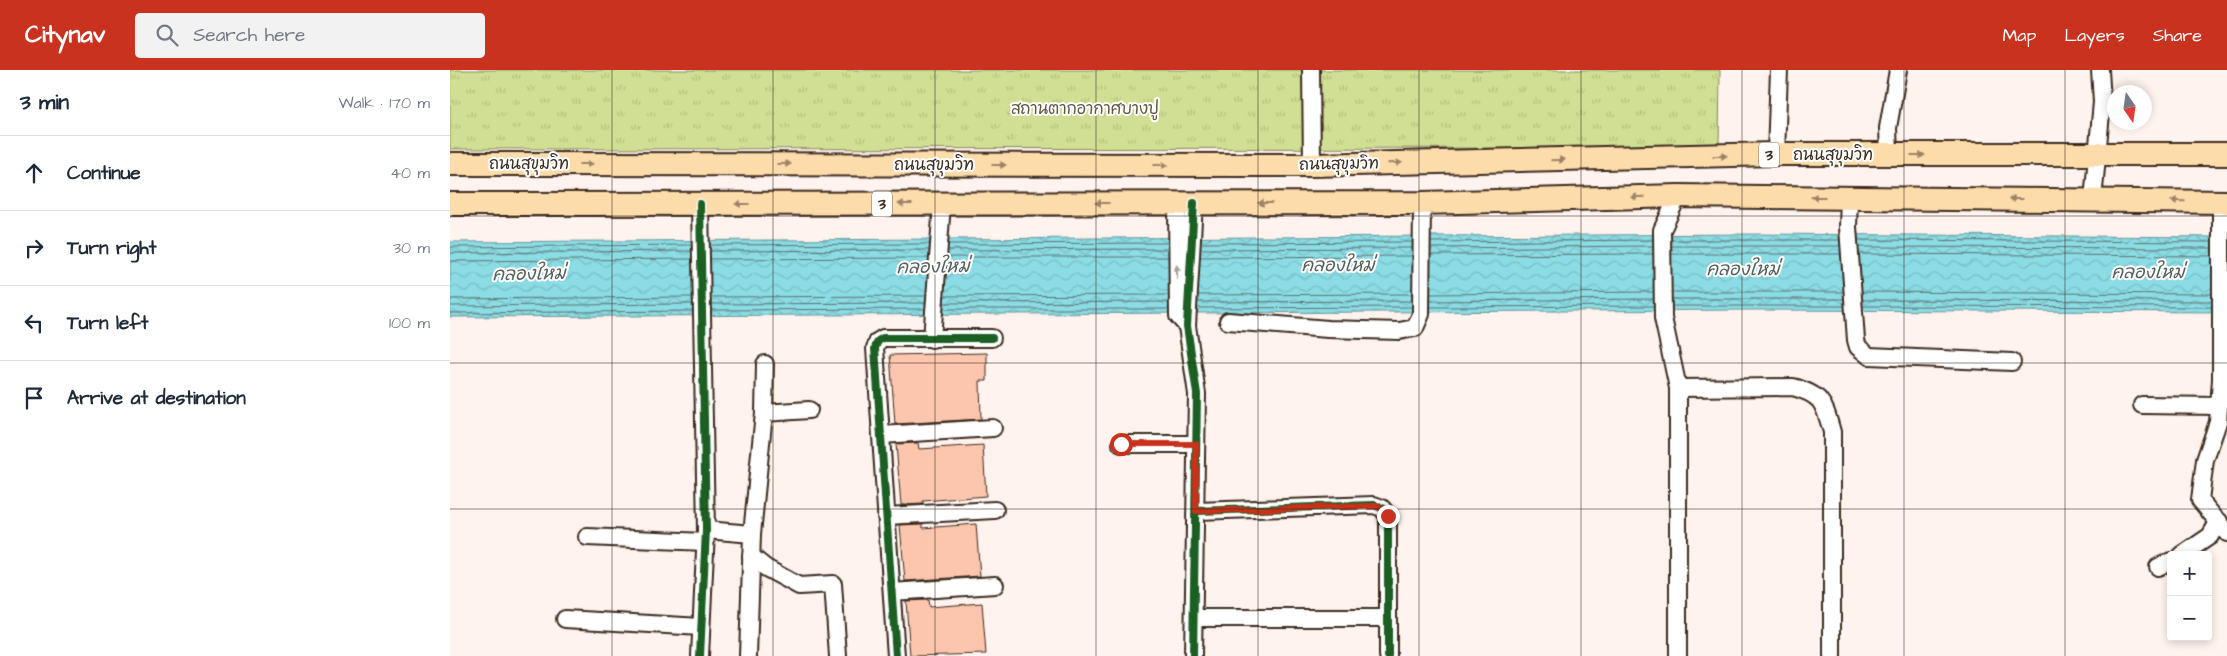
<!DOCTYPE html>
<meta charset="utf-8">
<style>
body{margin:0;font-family:"Architects Daughter","Playpen Sans Thai",sans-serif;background:#f2f2f3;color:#1f2937}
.controls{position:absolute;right:15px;bottom:15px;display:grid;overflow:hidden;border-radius:5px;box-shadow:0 2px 8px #0003}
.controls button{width:45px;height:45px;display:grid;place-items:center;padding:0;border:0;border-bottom:1px solid #e0e1e3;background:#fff;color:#1f2937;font:25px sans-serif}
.compass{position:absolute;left:1657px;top:15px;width:45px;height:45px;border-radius:50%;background:#fff;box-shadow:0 2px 8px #0003;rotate:167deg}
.stop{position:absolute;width:15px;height:15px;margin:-11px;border:4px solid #c8321e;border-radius:50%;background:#fff}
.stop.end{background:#c8321e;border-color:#fff;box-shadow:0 1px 5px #0008}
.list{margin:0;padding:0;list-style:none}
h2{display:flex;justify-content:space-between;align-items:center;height:65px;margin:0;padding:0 20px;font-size:21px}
h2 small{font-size:16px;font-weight:400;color:#747a83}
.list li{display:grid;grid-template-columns:32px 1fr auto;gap:15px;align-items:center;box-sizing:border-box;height:75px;padding:0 20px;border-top:1px solid #e0e1e3}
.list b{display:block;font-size:19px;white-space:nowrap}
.list em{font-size:16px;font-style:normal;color:#747a83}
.icon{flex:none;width:28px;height:28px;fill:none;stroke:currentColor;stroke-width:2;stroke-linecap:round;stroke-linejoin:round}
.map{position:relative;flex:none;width:1777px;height:586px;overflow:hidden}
header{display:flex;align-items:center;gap:30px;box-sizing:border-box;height:70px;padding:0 25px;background:#c8321e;color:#fff}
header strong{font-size:24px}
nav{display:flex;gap:28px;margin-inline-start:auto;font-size:18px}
.search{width:350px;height:45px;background:#f2f2f3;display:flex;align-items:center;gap:12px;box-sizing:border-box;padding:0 18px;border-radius:5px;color:#747a83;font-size:19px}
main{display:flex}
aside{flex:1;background:#fff}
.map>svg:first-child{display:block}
.grass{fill:url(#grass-tufts);stroke:#868458}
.water{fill:url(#water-waves);stroke:#6b9595}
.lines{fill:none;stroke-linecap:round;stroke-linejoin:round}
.shore{stroke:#5b716e;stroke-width:1}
.building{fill:#fcc5ae;stroke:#3b2a1e}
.minor-casing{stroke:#3b2a1e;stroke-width:20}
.highway-casing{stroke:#3b2a1e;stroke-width:26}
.minor{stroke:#fff;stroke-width:16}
.highway{stroke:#fddcac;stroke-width:22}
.cycleway-casing{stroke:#fff;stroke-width:11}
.cycleway{stroke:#1b5e20;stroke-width:8}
.oneway{fill:#9c8365}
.oneway2{fill:#a79f9a}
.route{stroke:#c8321e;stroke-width:6}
.grid{fill:none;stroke:#3b2a1e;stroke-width:1;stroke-opacity:0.55}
.labels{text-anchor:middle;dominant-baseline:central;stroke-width:4;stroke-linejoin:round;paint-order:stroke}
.shield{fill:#fff;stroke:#766a62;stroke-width:1}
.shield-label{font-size:15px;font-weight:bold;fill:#3b2a1e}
.park-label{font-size:16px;fill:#60573b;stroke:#fff}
.street-label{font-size:16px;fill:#3b2a1e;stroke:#fff}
.water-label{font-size:18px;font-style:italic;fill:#535f5a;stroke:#fff}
</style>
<header>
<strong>Citynav</strong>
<div class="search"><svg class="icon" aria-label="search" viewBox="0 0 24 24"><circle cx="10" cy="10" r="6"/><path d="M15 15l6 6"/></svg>Search here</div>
<nav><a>Map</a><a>Layers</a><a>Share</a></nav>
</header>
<main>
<aside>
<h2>3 min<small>Walk · 170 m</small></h2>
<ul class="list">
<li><svg class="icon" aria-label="ahead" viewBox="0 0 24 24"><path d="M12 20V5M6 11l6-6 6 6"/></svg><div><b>Continue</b></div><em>40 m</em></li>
<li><svg class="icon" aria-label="right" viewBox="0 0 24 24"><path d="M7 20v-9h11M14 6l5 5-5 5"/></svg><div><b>Turn right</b></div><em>30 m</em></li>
<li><svg class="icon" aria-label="left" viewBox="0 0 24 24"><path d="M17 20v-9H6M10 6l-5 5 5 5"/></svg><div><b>Turn left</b></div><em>100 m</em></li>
<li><svg class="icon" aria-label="arrive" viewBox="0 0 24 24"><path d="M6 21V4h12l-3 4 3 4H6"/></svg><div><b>Arrive at destination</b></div></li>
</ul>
</aside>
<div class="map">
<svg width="1777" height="586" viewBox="0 0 1777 586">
<defs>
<pattern id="grass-tufts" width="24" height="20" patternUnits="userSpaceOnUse" patternTransform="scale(1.25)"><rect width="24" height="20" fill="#d0df93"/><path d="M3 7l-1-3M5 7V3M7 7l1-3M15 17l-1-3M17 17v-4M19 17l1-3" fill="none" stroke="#b4c07e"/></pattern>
<pattern id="water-waves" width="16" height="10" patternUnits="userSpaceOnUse" patternTransform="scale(1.25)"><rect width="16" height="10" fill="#8bdce5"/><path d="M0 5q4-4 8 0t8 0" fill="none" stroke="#79bdc4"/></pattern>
</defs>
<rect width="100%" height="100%" fill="#fef3ef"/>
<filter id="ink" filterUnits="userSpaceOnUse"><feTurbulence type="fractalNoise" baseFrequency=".02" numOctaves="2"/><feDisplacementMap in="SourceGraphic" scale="10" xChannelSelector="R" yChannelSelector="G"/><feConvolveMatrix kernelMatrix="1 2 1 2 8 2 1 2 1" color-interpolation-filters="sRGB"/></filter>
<g filter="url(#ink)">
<!-- grass -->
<path class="grass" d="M0 0H1270L1269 78 0 79Z"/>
<!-- water -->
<path class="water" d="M1305 164 1777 167V242L1305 240 0 247V172Z"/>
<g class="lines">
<!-- shore -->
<g class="shore">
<path d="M1221 170H1390"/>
<path d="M1408 170 1762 172"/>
<path d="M981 172 1203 170"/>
<path d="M751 173 962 172"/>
<path d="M498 174 718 173"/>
<path d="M260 175 480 174"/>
<path d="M1222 176H1390"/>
<path d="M0 177 241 175"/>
<path d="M1409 177 1762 178"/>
<path d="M981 178 1203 176"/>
<path d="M751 179 962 178"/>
<path d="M498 180 718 179"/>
<path d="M260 181 479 180"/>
<path d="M0 183 241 181"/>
<path d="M1222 184H1391"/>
<path d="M1409 184 1762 186"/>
<path d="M981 185 1203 184"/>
<path d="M497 187H718"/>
<path d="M750 187 962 186"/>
<path d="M260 189 479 188"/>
<path d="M0 191 242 189"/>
<path d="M1222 222H1393"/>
<path d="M1412 222 1762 224"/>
<path d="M981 224 1203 222"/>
<path d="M748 225 962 224"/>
<path d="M495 226 718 225"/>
<path d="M261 227 476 226"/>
<path d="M0 229 242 227"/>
<path d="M1222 229H1394"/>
<path d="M1413 230 1762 231"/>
<path d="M980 231 1203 229"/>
<path d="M748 232 962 231"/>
<path d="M494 233 719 232"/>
<path d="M261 234 475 233"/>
<path d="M0 236 242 234"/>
<path d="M1222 236H1394"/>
<path d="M1413 236 1762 237"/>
<path d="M980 237 1203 236"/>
<path d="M747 238 962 237"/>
<path d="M494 239H719"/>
<path d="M261 240 475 239"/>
<path d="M0 243 243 241"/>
</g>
</g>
<!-- building -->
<g class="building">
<path d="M537 283V311H530L531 349 445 354 440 285Z"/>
<path d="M468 373 469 379 533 375 536 426 473 431V434L451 435 446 374Z"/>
<path d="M473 454V458L526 454 530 506 455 511 450 455Z"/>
<path d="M478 530 479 537 532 533 536 584 460 586 456 531Z"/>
</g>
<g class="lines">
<defs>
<g id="minor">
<path d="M861 0 862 95"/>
<path d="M1326 84 1329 0"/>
<path d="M1439 85 1438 58 1448 0"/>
<path d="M1399 128 1398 157 1406 270 1408 277 1419 286 1562 292"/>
<path d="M1643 130 1652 32 1650 0"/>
<path d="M1771 132V309L1768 352 1755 390 1750 430 1777 463"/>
<path d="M727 133 728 246 737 256"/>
<path d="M778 251 878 259 949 261 965 258 971 244 972 133"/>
<path d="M482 269 492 134"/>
<path d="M1228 318 1343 317C1373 325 1374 334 1382 362V586"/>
<path d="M1692 335 1769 336"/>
<path d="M314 343 315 294"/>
<path d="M431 365 543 358"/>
<path d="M671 374H746"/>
<path d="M746 441 924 435 932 438 938 446V586"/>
<path d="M436 446 545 440"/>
<path d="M256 460 302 464 298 586"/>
<path d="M302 464 314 343 359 340"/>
<path d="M137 467 255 472"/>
<path d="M1732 485 1760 466 1769 451"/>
<path d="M301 486 316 498 349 516 383 514 388 586"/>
<path d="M1708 497 1721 491"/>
<path d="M442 522 545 515"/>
<path d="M744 548H938"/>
<path d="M115 549 251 557"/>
<path d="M250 586 256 460 250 134"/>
<path d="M446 586 425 278 428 271 433 268H542"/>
<path d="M743 586 747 324 737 256 744 133"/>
<path d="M1228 586V318L1213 248 1212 160 1228 126"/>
</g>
<g id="highway">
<path d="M0 94 862 95 1326 84H1777"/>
<path d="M0 134 972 133 1228 126 1777 132"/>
</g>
</defs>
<!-- minor casing -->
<use href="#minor" class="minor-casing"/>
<!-- highway casing -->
<use href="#highway" class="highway-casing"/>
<!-- minor -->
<use href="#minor" class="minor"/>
<!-- highway -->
<use href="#highway" class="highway"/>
<defs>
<g id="cycleway">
<path d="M746 441 924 435 932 438 938 446V586"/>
<path d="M250 586 256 460 250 134"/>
<path d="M446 586 425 278 428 271 433 268H542"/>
<path d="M743 586 747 324 737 256 744 133"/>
</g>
</defs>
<!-- cycleway casing -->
<use href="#cycleway" class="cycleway-casing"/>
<!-- cycleway -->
<use href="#cycleway" class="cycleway"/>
</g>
<!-- one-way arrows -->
<defs><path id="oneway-solid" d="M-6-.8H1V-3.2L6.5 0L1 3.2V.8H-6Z" transform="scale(1.25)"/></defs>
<g class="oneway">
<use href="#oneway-solid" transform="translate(1468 85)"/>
<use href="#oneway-solid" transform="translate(1270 86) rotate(-1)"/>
<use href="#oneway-solid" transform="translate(1108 90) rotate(-1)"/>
<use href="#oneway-solid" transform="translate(945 93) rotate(-1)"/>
<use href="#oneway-solid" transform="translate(136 94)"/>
<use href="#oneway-solid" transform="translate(334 94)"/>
<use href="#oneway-solid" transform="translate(549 95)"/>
<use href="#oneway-solid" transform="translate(711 95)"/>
<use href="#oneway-solid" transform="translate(1188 127) rotate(179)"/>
<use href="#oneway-solid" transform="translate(1368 127) rotate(-180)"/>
<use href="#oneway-solid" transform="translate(1566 129) rotate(-180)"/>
<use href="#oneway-solid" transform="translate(1728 131) rotate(-179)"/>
<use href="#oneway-solid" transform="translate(652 133) rotate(180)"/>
<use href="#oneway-solid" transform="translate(815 133) rotate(180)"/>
<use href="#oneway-solid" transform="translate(292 134) rotate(180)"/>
<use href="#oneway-solid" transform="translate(455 134) rotate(180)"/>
</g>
<use class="oneway2" href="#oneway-solid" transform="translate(727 202) rotate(-91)"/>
</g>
<g class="lines" filter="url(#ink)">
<!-- route -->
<path class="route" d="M671 374H746V441L924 436 932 438 938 446"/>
</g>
<!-- grid -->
<path class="grid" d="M162 0V586M323 0V586M485 0V586M646 0V586M808 0V586M969 0V586M1131 0V586M1292 0V586M1454 0V586M1615 0V586M0 146H1777M0 293H1777M0 439H1777"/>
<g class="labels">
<!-- shield labels -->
<g class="shield">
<rect x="1309" y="72.5" width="20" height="25" rx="4"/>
<rect x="422" y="121.5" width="20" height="25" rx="4"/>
</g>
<g class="shield-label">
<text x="1319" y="85">3</text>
<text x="432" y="134">3</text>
</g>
<!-- park labels -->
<g class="park-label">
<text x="635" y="39">สถานตากอากาศบางปู</text>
</g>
<!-- street labels -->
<g class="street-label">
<text x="1383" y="85">ถนนสุขุมวิท</text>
<text x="79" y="94">ถนนสุขุมวิท</text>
<text transform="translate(889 94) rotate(-1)">ถนนสุขุมวิท</text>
<text x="484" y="95">ถนนสุขุมวิท</text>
</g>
<!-- water labels -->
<g class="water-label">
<text x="888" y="195">คลองใหม่</text>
<text transform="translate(483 197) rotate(-1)">คลองใหม่</text>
<text x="1293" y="199">คลองใหม่</text>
<text x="1698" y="202">คลองใหม่</text>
<text transform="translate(79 204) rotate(-1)">คลองใหม่</text>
</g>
</g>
</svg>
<div class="controls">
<button>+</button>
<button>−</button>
</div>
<svg class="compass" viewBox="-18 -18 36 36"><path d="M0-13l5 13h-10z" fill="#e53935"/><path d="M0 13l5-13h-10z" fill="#747a83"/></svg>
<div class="stop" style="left:671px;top:374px"></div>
<div class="stop end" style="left:938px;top:446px"></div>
</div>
</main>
